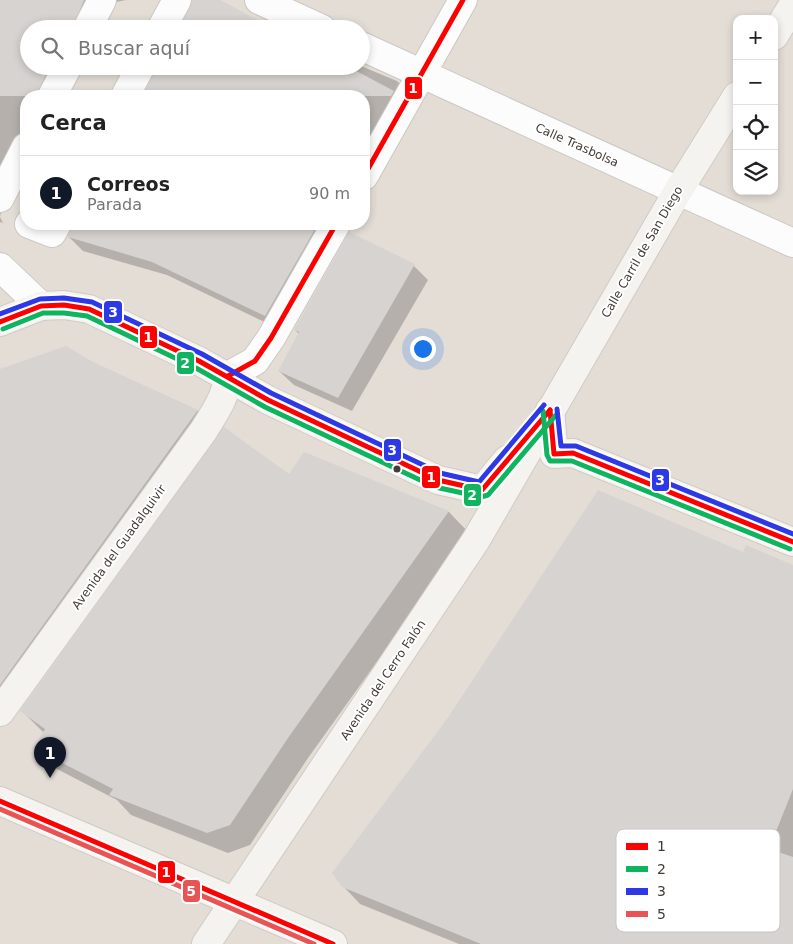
<!DOCTYPE html>
<html lang="es">
<meta charset="utf-8">
<style>
body{margin:0;font-family:"DejaVu Sans",sans-serif;background:#f2f2f2;color:#222}
.controls{position:absolute;right:15px;top:15px;display:grid;overflow:hidden;border-radius:10px;box-shadow:0 2px 8px #0003}
.controls button{width:45px;height:45px;display:grid;place-items:center;padding:0;border:0;border-bottom:1px solid #e0e0e0;background:#fff;color:#222;font:25px sans-serif}
.you{position:absolute;left:422px;top:348px;width:18px;height:18px;margin:-12px;border:4px solid #fff;border-radius:50%;background:#1a73e8;box-shadow:0 0 0 8px #1a73e833}
.badge{display:grid;place-items:center;width:32px;height:32px;border-radius:50%;background:#111827;color:#fff;font-size:16px;font-weight:700}
.pin{position:absolute;translate:-50% -41px;filter:drop-shadow(0 1px 2px #0008)}
.pin::after{content:'';position:absolute;top:26px;width:18px;height:15px;background:inherit;clip-path:polygon(0 0,100% 0,50% 100%)}
.list{margin:0;padding:0;list-style:none}
h2{display:flex;justify-content:space-between;align-items:center;height:65px;margin:0;padding:0 20px;font-size:21px}
h2 small{font-size:16px;font-weight:400;color:#767676}
.list li{display:grid;grid-template-columns:32px 1fr auto;gap:15px;align-items:center;box-sizing:border-box;height:75px;padding:0 20px;border-top:1px solid #e0e0e0}
.list b{display:block;font-size:19px;white-space:nowrap}
.list p{margin:0;font-size:16px;white-space:nowrap;color:#767676}
.list em{font-size:16px;font-style:normal;color:#767676}
.icon{flex:none;width:28px;height:28px;fill:none;stroke:currentColor;stroke-width:2;stroke-linecap:round;stroke-linejoin:round}
.map{position:relative;flex:none;width:793px;height:944px;overflow:hidden}
.search{position:absolute;background:#fff;box-shadow:0 2px 8px #0003;left:20px;top:20px;width:350px;height:55px;display:flex;align-items:center;gap:12px;box-sizing:border-box;padding:0 18px;border-radius:28px;color:#767676;font-size:19px}
.panel{position:absolute;background:#fff;box-shadow:0 2px 8px #0003;left:20px;top:90px;width:350px;height:140px;border-radius:20px}
.map>svg:first-child{display:block}
.residential{fill:#e3ddd6;fill-rule:evenodd}
.shadow{fill:#0003}
.building{fill:#d7d3d0}
.lines{fill:none;stroke-linecap:round;stroke-linejoin:round}
.street-casing{stroke:#cbc8c5;stroke-width:30}
.secondary-casing{stroke:#d0cbc3;stroke-width:30}
.street{stroke:#fdfcfc;stroke-width:28}
.secondary{stroke:#f5f3ef;stroke-width:28}
.bus-1-casing{stroke:#fff;stroke-width:9}
.bus-2-casing{stroke:#fff;stroke-width:9}
.bus-3-casing{stroke:#fff;stroke-width:9}
.bus-4-casing{stroke:#fff;stroke-width:9}
.bus-1{stroke:#f00;stroke-width:5}
.bus-2{stroke:#0eb45e;stroke-width:5}
.bus-3{stroke:#2d39e6;stroke-width:5}
.bus-4{stroke:#ea5353;stroke-width:5}
.bus-dot{fill:#443c36;stroke:#fff;stroke-width:2}
.labels{text-anchor:middle;dominant-baseline:central;stroke-width:4;stroke-linejoin:round;paint-order:stroke}
.street-label{font-size:12px;fill:#443c36;stroke:#fff}
.key{fill:#fff;stroke:#c7c4c3;stroke-width:1}
.key-label{font-size:14px;fill:#443c36}
.line-badge{stroke:#fff;stroke-width:2}
.badge-label{font-size:14px;text-anchor:middle;font-weight:bold;fill:#fff}
</style>
<div class="map">
<svg width="793" height="944" viewBox="0 0 793 944">
<rect width="100%" height="100%" fill="#efece9"/>
<!-- residential -->
<path class="residential" d="M0 0H793V944H0ZM737 19H774V191H737ZM29 29H361V66H29ZM26 96H364V224H26Z"/>
<!-- shadow -->
<g class="shadow">
<path d="M0 0H126L111 3 96 29H29V66H92L77 69 60 96H26V161L2 208 0 217 3 223 0 222Z"/>
<path d="M158 66H361L397 81 411 95 364 173V96H143L156 74Z"/>
<path d="M74 224H333L279 329 167 275 83 251 69 237Z"/>
<path d="M350 234 414 266 428 280 352 411 294 385 279 371 299 334 295 330Z"/>
<path d="M93 363 198 411 211 424 0 710V370Z"/>
<path d="M305 453 449 512 469 533 308 758 250 845 228 853 131 815 117 800 55 768 35 747 44 733 22 711 290 476Z"/>
<path d="M744 553 793 566V944H459L360 904 343 886Z"/>
</g>
<!-- building -->
<g class="building">
<path d="M0 0H84L72 29H29V66H50L36 96H0Z"/>
<path d="M193 0H220L275 29H179Z"/>
<path d="M156 66H347L394 91 391 96H143Z"/>
<path d="M73 224H318L265 316 152 262 68 237Z"/>
<path d="M349 232 415 264 338 398 278 371 299 332 294 330Z"/>
<path d="M66 346 93 362 198 410 0 685V369Z"/>
<path d="M224 427 289 474 304 452 449 511 288 738 230 825 207 833 109 795 113 789 33 748 45 729 20 711Z"/>
<path d="M598 490 743 552 746 545 793 565V789L769 849 793 857V944H481L342 887 332 873 447 719Z"/>
</g>
<g class="lines">
<defs>
<g id="street">
<path d="M259 0 322 29"/>
<path d="M87 29 102 0"/>
<path d="M161 29 177 0"/>
<path d="M361 46 793 243"/>
<path d="M52 96 68 66"/>
<path d="M125 96 141 66"/>
<path d="M364 176 463 0"/>
<path d="M0 198 26 147"/>
<path d="M29 224 52 233 57 224"/>
<path d="M0 267 41 306"/>
<path d="M228 376 255 361 271 338 336 224"/>
</g>
<g id="secondary">
<path d="M774 36 793 5"/>
<path d="M0 322 41 306 64 305 89 309 199 361 268 400 438 480 482 490 507 460"/>
<path d="M550 410 554 454 573 453 793 542"/>
<path d="M0 712 204 430C215 412 226 397 228 376"/>
<path d="M0 801 333 944"/>
<path d="M206 944 476 540 678 191 737 96"/>
</g>
</defs>
<!-- street casing -->
<use href="#street" class="street-casing"/>
<!-- secondary casing -->
<use href="#secondary" class="secondary-casing"/>
<!-- street -->
<use href="#street" class="street"/>
<!-- secondary -->
<use href="#secondary" class="secondary"/>
<defs>
<g id="bus-1">
<path d="M364 176 463 0"/>
<path d="M0 322 41 306 64 305 89 309 199 361 268 400 438 480 482 490 550 410"/>
<path d="M228 376 255 361 271 338 336 224"/>
<path d="M550 410 554 454 573 453 793 542"/>
<path d="M0 801 333 944"/>
</g>
<g id="bus-2">
<path d="M3 329 43 313H64L87 316 196 368 265 407 435 487 481 497 488 495 556 415"/>
<path d="M543 411 547 455 550 461H572L790 549"/>
</g>
<g id="bus-3">
<path d="M0 314 40 299 64 298 92 302 202 354 271 393 440 473 479 482 544 405"/>
<path d="M557 409 561 446H576L793 534"/>
</g>
<path id="bus-4" d="M0 809 314 944"/>
</defs>
<!-- bus-1 casing -->
<use href="#bus-1" class="bus-1-casing"/>
<!-- bus-2 casing -->
<use href="#bus-2" class="bus-2-casing"/>
<!-- bus-3 casing -->
<use href="#bus-3" class="bus-3-casing"/>
<!-- bus-4 casing -->
<use href="#bus-4" class="bus-4-casing"/>
<!-- bus-1 -->
<use href="#bus-1" class="bus-1"/>
<!-- bus-2 -->
<use href="#bus-2" class="bus-2"/>
<!-- bus-3 -->
<use href="#bus-3" class="bus-3"/>
<!-- bus-4 -->
<use href="#bus-4" class="bus-4"/>
</g>
<!-- markers -->
<circle class="bus-dot" cx="397" cy="469" r="4.5"/>
<g class="labels">
<!-- street labels -->
<g class="street-label">
<text transform="translate(577 145) rotate(24)">Calle Trasbolsa</text>
<text transform="translate(642 252) rotate(-60)">Calle Carril de San Diego</text>
<text transform="translate(119 547) rotate(-54)">Avenida del Guadalquivir</text>
<text transform="translate(383 680) rotate(-56)">Avenida del Cerro Falón</text>
</g>
</g>
<!-- legend -->
<rect x="616" y="829" width="164" height="103" rx="8" class="key"/>
<rect x="626" y="843" width="22" height="7" fill="#f00"/>
<rect x="626" y="866" width="22" height="6" fill="#0eb45e"/>
<rect x="626" y="888" width="22" height="7" fill="#2d39e6"/>
<rect x="626" y="911" width="22" height="6" fill="#ea5353"/>
<g class="key-label">
<text x="657" y="851">1</text>
<text x="657" y="874">2</text>
<text x="657" y="896">3</text>
<text x="657" y="919">5</text>
</g>
<g class="line-badge">
<rect x="404" y="76" width="19" height="24" rx="5" fill="#f00"/>
<rect x="103" y="300" width="20" height="24" rx="5" fill="#2d39e6"/>
<rect x="139" y="325" width="19" height="24" rx="5" fill="#f00"/>
<rect x="176" y="351" width="19" height="24" rx="5" fill="#0eb45e"/>
<rect x="383" y="438" width="19" height="24" rx="5" fill="#2d39e6"/>
<rect x="421" y="465" width="20" height="24" rx="5" fill="#f00"/>
<rect x="651" y="468" width="19" height="24" rx="5" fill="#2d39e6"/>
<rect x="463" y="483" width="19" height="24" rx="5" fill="#0eb45e"/>
<rect x="157" y="860" width="19" height="24" rx="5" fill="#f00"/>
<rect x="182" y="879" width="19" height="24" rx="5" fill="#ea5353"/>
</g>
<g class="badge-label">
<text x="413" y="93">1</text>
<text x="113" y="317">3</text>
<text x="148" y="342">1</text>
<text x="185" y="368">2</text>
<text x="392" y="455">3</text>
<text x="431" y="482">1</text>
<text x="660" y="485">3</text>
<text x="472" y="500">2</text>
<text x="166" y="877">1</text>
<text x="191" y="896">5</text>
</g>
</svg>
<div class="controls">
<button>+</button>
<button>−</button>
<button><svg class="icon" aria-label="locate" viewBox="0 0 24 24"><circle cx="12" cy="12" r="6"/><path d="M12 2v4M12 18v4M2 12h4M18 12h4"/></svg></button>
<button><svg class="icon" aria-label="layers" viewBox="0 0 24 24"><path d="M12 4l9 5-9 5-9-5zM3 14l9 5 9-5"/></svg></button>
</div>
<div class="you"></div>
<div class="pin badge" style="left:50px;top:778px">1</div>
<div class="search"><svg class="icon" aria-label="search" viewBox="0 0 24 24"><circle cx="10" cy="10" r="6"/><path d="M15 15l6 6"/></svg>Buscar aquí</div>
<section class="panel">
<h2>Cerca<small></small></h2>
<ul class="list">
<li><span class="badge">1</span><div><b>Correos</b><p>Parada</p></div><em>90 m</em></li>
</ul>
</section>
</div>
